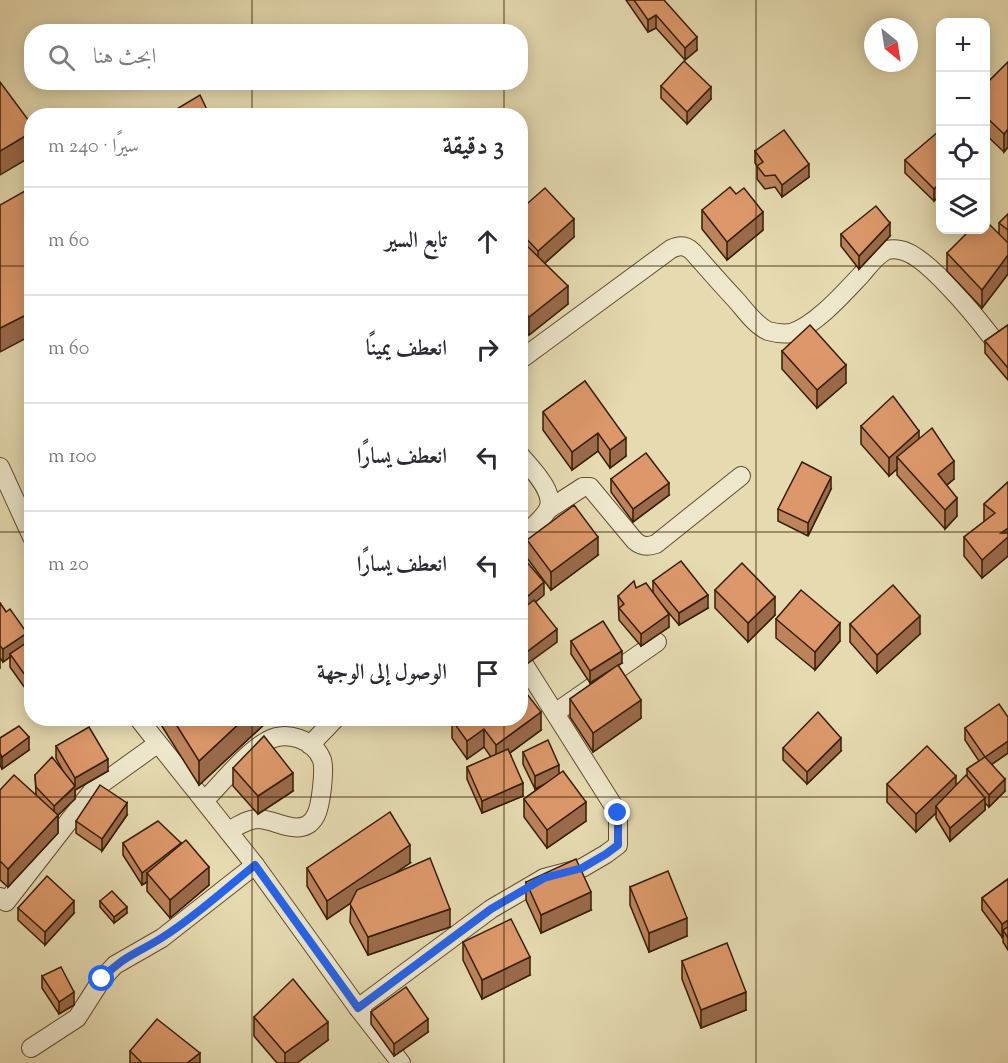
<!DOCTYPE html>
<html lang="ar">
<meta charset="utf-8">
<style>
body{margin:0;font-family:"Sorts Mill Goudy",Amiri,serif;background:#f2f2f3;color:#2b2b33;direction:rtl}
.controls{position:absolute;right:18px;top:18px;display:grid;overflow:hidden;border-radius:12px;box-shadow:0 3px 15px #0003}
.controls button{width:54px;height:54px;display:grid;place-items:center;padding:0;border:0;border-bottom:2px solid #e1e1e2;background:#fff;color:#2b2b33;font:30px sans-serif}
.compass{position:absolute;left:864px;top:18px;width:54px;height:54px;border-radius:50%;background:#fff;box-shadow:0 3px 15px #0003;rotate:150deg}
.stop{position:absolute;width:18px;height:18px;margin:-14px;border:4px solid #2563eb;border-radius:50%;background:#fff}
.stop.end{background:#2563eb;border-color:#fff;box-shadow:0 2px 6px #0008}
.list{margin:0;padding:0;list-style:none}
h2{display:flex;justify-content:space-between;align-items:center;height:78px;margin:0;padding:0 24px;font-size:26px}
h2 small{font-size:20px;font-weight:400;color:#7c7c81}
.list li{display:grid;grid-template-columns:39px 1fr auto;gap:18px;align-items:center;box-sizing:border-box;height:108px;padding:0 24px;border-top:2px solid #e1e1e2}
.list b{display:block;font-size:22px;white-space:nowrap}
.list em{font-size:20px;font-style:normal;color:#7c7c81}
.icon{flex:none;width:33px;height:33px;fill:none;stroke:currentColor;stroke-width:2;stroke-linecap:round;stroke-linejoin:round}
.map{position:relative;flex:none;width:1008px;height:1063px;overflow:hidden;direction:ltr}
.search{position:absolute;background:#fff;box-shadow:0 3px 15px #0003;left:24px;top:24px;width:504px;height:66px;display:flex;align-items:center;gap:15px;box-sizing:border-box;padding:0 21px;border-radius:24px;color:#7c7c81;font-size:22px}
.panel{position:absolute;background:#fff;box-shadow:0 3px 15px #0003;left:24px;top:108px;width:504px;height:618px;border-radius:24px;direction:rtl}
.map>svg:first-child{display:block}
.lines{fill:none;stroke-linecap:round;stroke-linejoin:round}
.minor-casing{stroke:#624d2d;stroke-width:20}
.minor{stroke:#eee7cc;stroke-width:18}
.wall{fill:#bd835b;stroke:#371e01;stroke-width:1.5}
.shaded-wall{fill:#9a6a4a;stroke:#371e01;stroke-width:1.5}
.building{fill:#dc986a;stroke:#371e01;stroke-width:1.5}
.route{stroke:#2563eb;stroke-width:8}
.grid{fill:none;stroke:#371e01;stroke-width:1.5;stroke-opacity:0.55}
</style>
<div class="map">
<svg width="1008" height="1063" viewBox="0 0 1008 1063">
<rect width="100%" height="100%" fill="#e5dab0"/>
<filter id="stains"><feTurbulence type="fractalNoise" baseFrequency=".00333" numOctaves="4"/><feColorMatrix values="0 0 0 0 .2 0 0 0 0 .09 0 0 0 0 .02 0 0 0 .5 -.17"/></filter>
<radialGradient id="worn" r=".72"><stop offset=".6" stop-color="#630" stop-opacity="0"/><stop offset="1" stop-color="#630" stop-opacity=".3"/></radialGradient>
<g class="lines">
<defs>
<g id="minor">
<path d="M520 360 671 249C679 245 686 245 693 252 707 268 721 284 736 300 745 310 755 325 768 331 775 333 784 334 791 333 815 326 844 293 861 275 868 267 876 255 887 250 891 249 896 249 900 250 929 254 990 334 1008 359"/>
<path d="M520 455C531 468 558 494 547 511 541 521 529 530 520 538"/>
<path d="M0 467 32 537"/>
<path d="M549 509 583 487H590L635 541C642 547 648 547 656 544L741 476"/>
<path d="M555 713 657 642"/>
<path d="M138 718 255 865 358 1008 401 1063"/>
<path d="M310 745 336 718"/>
<path d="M204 801C222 783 246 752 267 741 286 730 314 739 322 760 325 770 321 805 316 815 314 819 311 823 307 825 293 833 273 819 258 819 247 819 238 826 228 831"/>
<path d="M0 897 6 902 93 790 157 744"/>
<path d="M358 1008 491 909 544 878 582 868 606 854 618 845V813L520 658"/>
<path d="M31 1048 77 1018 102 979 115 965 162 938 255 865"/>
</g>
</defs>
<!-- minor casing -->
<use href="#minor" class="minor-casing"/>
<!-- minor -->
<use href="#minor" class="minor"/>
</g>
<!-- wall -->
<g class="wall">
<path d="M626 0H664L697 50 685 60 656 28 648 32Z"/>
<path d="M1008 62V147L1004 152 986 135V84Z"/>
<path d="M661 86 711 99 687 124 661 98Z"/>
<path d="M940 132V195L934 201 905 173V160Z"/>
<path d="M755 151 809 177 782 197 775 187 765 189 757 179V166L755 163Z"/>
<path d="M736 194 763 230 727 260 702 229V210Z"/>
<path d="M520 210 574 237 545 263 568 304 529 335 520 325Z"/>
<path d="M1008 214V274L982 308 947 271V253L999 234V223Z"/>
<path d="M841 234 890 236 859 269 841 246Z"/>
<path d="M1008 325V380L985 353V341Z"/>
<path d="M782 351 846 383 817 408 782 369Z"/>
<path d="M585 381 626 456 610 468 598 451 572 470 543 430V412Z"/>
<path d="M861 426 954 479 947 485 957 516 945 529 897 475V469L889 476 861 444Z"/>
<path d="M611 479 669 495 633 522 611 492Z"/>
<path d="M1008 482V556L982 578 964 556V537L984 522V504Z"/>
<path d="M831 489 808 536 778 521V509Z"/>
<path d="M527 540 598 555 551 590 527 558Z"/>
<path d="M653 581 708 608 679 625 658 600 669 627 641 646 619 620 618 596 636 588 653 593Z"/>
<path d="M715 590 775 615 748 642 715 608Z"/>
<path d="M0 603 27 643 32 639V698L10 667V657L3 662 0 658V669Z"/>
<path d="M776 619 840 641 815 670 776 638Z"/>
<path d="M850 624 920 634 877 673 850 642Z"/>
<path d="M571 641 622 663 618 665 641 718 593 752 570 717V699L618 665 590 683 571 654Z"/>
<path d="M1008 717V753L992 764 1005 791 989 807 985 803V810L950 841 936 818V813L916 832 887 802V784L956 785 967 776V769L979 761 965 740V728Z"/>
<path d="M158 718H269V720L199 785 158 720Z"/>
<path d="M452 720 541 730 510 753 523 796 482 813 467 779V767L491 757 484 747 467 759 452 738Z"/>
<path d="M0 738 29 750 2 769 0 765Z"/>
<path d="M56 746 108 771 75 790V799L58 815V833L8 887 0 880V790L36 794 35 775 64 773 56 758Z"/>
<path d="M783 748 841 751 807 784 783 760Z"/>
<path d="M523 752 559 774 586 821 547 848 524 817V799L546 783 535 789 523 764Z"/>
<path d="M233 768 293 791 258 814 233 786Z"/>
<path d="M127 815 102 851 76 833V821Z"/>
<path d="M123 843 181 844 209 885 170 918 147 891V882L142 885 123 855Z"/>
<path d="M410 863 395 873 450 927 368 955 350 922 351 903 327 919 307 886V868Z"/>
<path d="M1008 879V950L1003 942V936L1002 937 982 910V898Z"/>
<path d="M526 882 591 910 541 933 526 900Z"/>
<path d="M630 887 687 936 649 952 630 905Z"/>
<path d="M100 901 127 913 114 923 100 907Z"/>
<path d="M18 908 74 913 45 945 18 920Z"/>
<path d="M463 942 530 975 482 999 463 960Z"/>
<path d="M682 961 746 1010 701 1028 682 979Z"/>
<path d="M42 976 74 1005 59 1014 42 988Z"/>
<path d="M371 1012 428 1032 394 1056 371 1024Z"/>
<path d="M254 1017 328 1040 297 1063H277L254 1036Z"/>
<path d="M130 1051 200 1063H130Z"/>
</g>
<!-- shaded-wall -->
<g class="shaded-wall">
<path d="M656 15V28L648 32V20Z"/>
<path d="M697 37V50L685 60V48Z"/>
<path d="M711 87V99L687 124V112Z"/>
<path d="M1008 129V147L1004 152V134Z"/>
<path d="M32 132V156L0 175V151Z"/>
<path d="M809 164V177L782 197V185Z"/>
<path d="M940 183V195L934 201V189Z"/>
<path d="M763 212V230L727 260V242Z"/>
<path d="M574 219V237L538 269V251Z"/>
<path d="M890 223V236L859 269V256Z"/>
<path d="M1008 255V274L982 308V290Z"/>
<path d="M568 286V304L529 335V317Z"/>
<path d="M32 312V335L0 352V328Z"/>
<path d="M846 365V383L817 408V390Z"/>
<path d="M919 431V449L897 457V469L889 476V458Z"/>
<path d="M598 433V451L572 470V452Z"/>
<path d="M626 438V456L610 468V450Z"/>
<path d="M954 461V479L938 492V474Z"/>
<path d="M831 477V489L808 536V523Z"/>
<path d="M669 483V495L633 522V509Z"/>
<path d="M526 484V496L520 500V487Z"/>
<path d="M957 498V516L945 529V510Z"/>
<path d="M1008 528V556L982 578V560L1001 533Z"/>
<path d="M598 537V555L551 590V572Z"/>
<path d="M544 582V595L520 615V603Z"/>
<path d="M708 595V608L679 625V613Z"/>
<path d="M775 597V615L748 642V623Z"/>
<path d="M669 614V627L641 646V634Z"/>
<path d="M920 616V634L877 673V655Z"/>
<path d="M840 623V641L815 670V652Z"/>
<path d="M557 629V642L520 669V657Z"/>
<path d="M27 633V645L10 654V657L3 662V649Z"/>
<path d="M622 651V663L590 683V671Z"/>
<path d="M641 700V718L593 752V733Z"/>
<path d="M541 712V730L496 763V745Z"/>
<path d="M245 718H269V720L199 785V761Z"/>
<path d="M484 729V747L467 759V741Z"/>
<path d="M29 737V750L2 769V757Z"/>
<path d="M841 738V751L807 784V772Z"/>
<path d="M1008 741V753L985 769V757Z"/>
<path d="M108 759V771L75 790V799L54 819V806L75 787V778Z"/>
<path d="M559 765V777L535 789V776Z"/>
<path d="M293 773V791L258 814V796Z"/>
<path d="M956 776V795L936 806V813L916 832V814Z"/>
<path d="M1005 779V791L989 807V795Z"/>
<path d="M523 783V796L482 813V801Z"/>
<path d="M985 798V810L950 841V828Z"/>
<path d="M586 802V821L547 848V830Z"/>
<path d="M127 803V815L102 851V839Z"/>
<path d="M58 815V833L8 887V869Z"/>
<path d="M181 843V855L147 873V882L142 885V873Z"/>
<path d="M410 845V863L327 919V901Z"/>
<path d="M209 867V885L170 918V900Z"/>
<path d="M591 892V910L541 933V915Z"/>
<path d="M74 901V913L45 945V932Z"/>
<path d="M127 907V913L114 923V917Z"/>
<path d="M450 909V927L368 955V937Z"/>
<path d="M687 918V936L649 952V933Z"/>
<path d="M1008 920V932L1003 930V936L1002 937V924Z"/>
<path d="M530 957V975L482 999V980Z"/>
<path d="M74 992V1005L59 1014V1002Z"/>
<path d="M746 992V1010L701 1028V1010Z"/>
<path d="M428 1019V1032L394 1056V1044Z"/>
<path d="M328 1022V1040L297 1063H285V1053Z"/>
<path d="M200 1053V1063H187Z"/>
</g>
<!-- building -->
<g class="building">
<path d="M634 0H664L697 37 685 48 656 15 648 20Z"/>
<path d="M684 61 711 87 687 112 661 86Z"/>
<path d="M1008 62V129L1004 134 986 117V84Z"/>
<path d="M0 82 32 125V132L0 151Z"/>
<path d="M200 95 210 116H165Z"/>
<path d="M784 130 809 164 782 185 775 175 765 176 757 166 763 162 755 151Z"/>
<path d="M939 131 940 132V183L934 189 905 160Z"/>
<path d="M32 187V312L0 328V205Z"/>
<path d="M730 187 736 194 744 188 763 212 727 242 702 210Z"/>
<path d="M545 188 574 219 538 251 520 232V210Z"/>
<path d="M876 206 890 223 859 256 841 234Z"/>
<path d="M1008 214V230L999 223Z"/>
<path d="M986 221 1008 243V255L982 290 947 253 970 230H986Z"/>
<path d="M520 239 568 286 529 317 520 307Z"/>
<path d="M810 325 846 365 817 390 782 351Z"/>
<path d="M1008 325V368L985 341Z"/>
<path d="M585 381 626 438 610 450 598 433 572 452 543 412Z"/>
<path d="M893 396 919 431 889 458 861 426Z"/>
<path d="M932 428 954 461 938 474 957 498 945 510 897 457Z"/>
<path d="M646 453 669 483 633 509 611 479Z"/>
<path d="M802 462 831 477 808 523 778 509Z"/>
<path d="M520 476 526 484 520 487Z"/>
<path d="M1008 482V528L1001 533H1008V537L982 560 964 537 995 513 984 504Z"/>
<path d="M574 505 598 537 551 572 527 540Z"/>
<path d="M520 554 544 582 520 603Z"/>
<path d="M681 561 708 595 679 613 653 581Z"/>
<path d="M742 563 775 597 748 623 715 590Z"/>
<path d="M634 581 636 588 646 583 669 614 641 634 619 608 624 604 618 596Z"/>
<path d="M893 585 920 616 877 655 850 624Z"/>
<path d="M801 590 840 623 815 652 776 619Z"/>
<path d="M534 600 557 629 520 657V611Z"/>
<path d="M0 603 6 612 10 609 27 633 3 649 0 646Z"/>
<path d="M603 621 622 651 590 671 571 641Z"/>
<path d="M32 639V685L10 654Z"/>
<path d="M618 665 641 700 593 733 570 699Z"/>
<path d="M520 685 541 712 496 745 484 729 467 741 452 720 454 718H520Z"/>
<path d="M999 704 1008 717V741L985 757 965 728Z"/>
<path d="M818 712 841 738 807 772 783 748Z"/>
<path d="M172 718H245L199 761Z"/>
<path d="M19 726 29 737 2 757 0 753V738Z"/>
<path d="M89 727 108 759 75 778 56 746Z"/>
<path d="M264 736 293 773 258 796 233 768Z"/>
<path d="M548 740 559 765 535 776 523 752Z"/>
<path d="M927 746 956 776 916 814 887 784Z"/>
<path d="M508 749 523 783 482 801 467 767Z"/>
<path d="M52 757 75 786 54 806 36 787 35 775Z"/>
<path d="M985 757 1005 779 989 795 967 769Z"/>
<path d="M563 771 586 802 547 830 524 799Z"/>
<path d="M14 775 58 815 8 869 0 861V790Z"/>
<path d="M966 775 985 798 950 828 936 806Z"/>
<path d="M100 785 127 803 102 839 76 821Z"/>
<path d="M390 812 410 845 327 901 307 868Z"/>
<path d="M158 821 181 843 142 873 123 843Z"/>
<path d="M186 840 209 867 170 900 147 873Z"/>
<path d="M430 858 450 909 368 937 350 904 357 890Z"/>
<path d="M576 859 591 892 541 915 526 882Z"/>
<path d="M668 871 687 918 649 933 630 887Z"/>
<path d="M47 876 74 901 45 932 18 908Z"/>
<path d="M1008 879V920L1002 924 982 898Z"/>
<path d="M112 891 127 907 114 917 100 901Z"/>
<path d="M511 919 530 957 482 980 463 942Z"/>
<path d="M1008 927V938L1003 930Z"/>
<path d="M727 943 746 992 701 1010 682 961Z"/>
<path d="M61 967 74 992 59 1002 42 976Z"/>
<path d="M293 979 328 1022 285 1053 254 1017Z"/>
<path d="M406 987 428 1019 394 1044 371 1012Z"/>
<path d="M157 1019 200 1053 187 1063H142L130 1051Z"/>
</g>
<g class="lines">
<!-- route -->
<path class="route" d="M102 979C121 957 140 952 163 937 195 917 225 889 255 865L358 1008 491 909 544 878 582 868 606 854 618 845V813"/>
</g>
<!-- grid -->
<path class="grid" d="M252 0V32M504 0V32M756 0V1063M252 82V116M504 82V116M0 266H32M520 266H1008M0 532H32M520 532H1008M252 718V1063M504 718V1063M0 797H1008"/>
<rect width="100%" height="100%" filter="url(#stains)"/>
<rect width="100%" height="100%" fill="url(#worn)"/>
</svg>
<div class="controls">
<button>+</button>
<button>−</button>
<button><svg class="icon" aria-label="locate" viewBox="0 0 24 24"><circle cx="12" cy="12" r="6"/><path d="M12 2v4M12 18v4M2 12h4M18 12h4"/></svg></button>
<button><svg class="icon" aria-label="layers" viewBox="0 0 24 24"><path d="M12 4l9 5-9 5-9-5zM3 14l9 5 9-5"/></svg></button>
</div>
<svg class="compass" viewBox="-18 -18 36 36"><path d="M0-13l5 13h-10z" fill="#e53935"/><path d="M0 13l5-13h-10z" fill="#7c7c81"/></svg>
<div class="stop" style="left:102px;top:979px"></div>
<div class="stop end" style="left:618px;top:813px"></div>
<div class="search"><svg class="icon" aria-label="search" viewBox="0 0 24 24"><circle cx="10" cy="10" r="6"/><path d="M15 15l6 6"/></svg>ابحث هنا</div>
<section class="panel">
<h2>3 دقيقة<small>سيرًا · 240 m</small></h2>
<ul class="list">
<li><svg class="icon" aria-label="ahead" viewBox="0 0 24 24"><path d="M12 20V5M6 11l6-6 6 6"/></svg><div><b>تابع السير</b></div><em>60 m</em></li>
<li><svg class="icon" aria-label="right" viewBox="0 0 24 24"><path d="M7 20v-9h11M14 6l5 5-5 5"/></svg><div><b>انعطف يمينًا</b></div><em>60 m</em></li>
<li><svg class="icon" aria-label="left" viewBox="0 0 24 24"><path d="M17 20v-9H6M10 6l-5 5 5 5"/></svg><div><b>انعطف يسارًا</b></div><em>100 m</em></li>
<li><svg class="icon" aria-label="left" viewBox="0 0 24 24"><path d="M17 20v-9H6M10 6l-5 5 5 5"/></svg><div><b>انعطف يسارًا</b></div><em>20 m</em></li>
<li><svg class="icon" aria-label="arrive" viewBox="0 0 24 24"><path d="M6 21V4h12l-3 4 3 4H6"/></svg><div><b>الوصول إلى الوجهة</b></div></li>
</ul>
</section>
</div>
